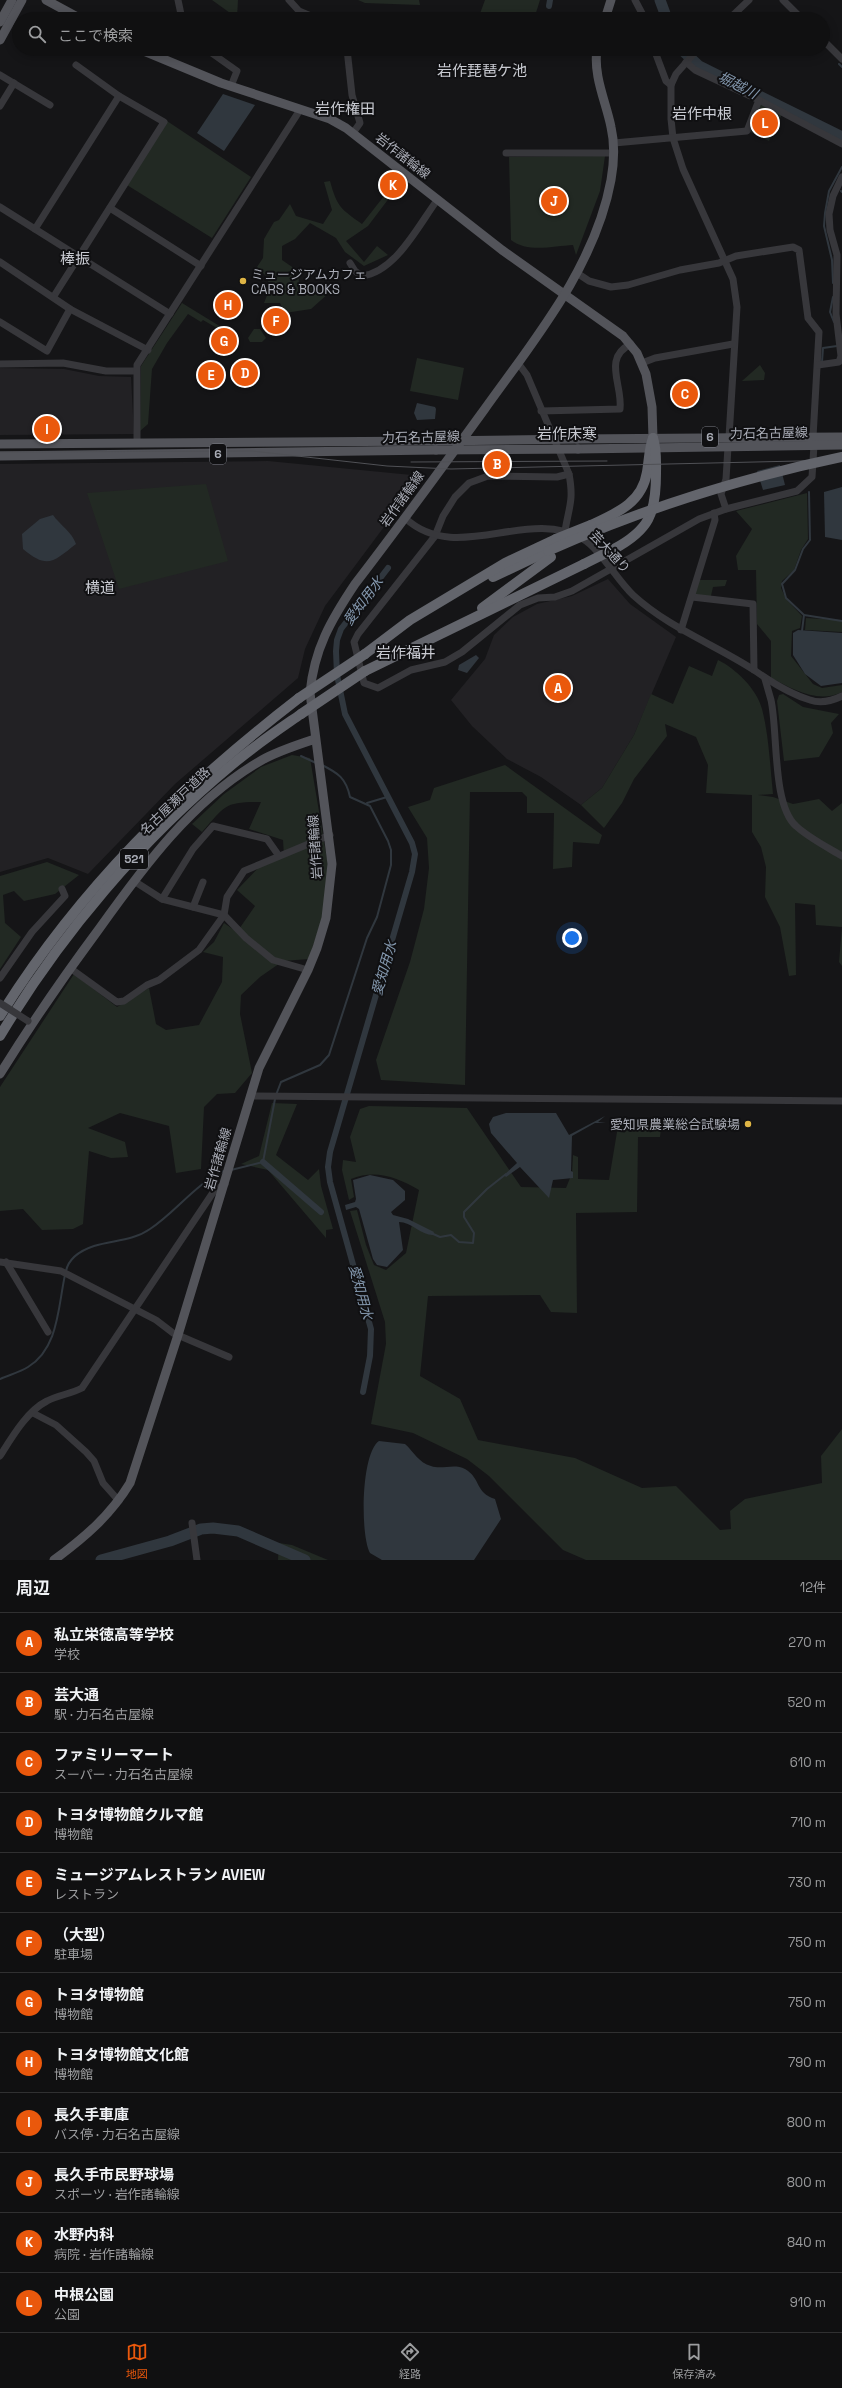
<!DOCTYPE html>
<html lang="ja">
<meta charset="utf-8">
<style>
body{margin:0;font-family:"Space Grotesk","Noto Sans JP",sans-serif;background:#19191a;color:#f1f3f6}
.you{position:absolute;left:572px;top:938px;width:14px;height:14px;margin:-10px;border:3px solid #fff;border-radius:50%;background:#1a73e8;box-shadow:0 0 0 6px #1a73e833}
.badge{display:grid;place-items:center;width:26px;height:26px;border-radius:50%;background:#ea580c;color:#fff;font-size:13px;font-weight:700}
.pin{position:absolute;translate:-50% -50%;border:2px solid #fff;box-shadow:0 1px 4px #0006}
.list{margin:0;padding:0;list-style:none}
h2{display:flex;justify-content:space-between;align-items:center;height:52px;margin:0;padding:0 16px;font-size:17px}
h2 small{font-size:13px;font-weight:400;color:#9c9d9f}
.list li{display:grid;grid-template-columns:26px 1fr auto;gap:12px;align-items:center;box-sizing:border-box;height:60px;padding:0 16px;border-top:1px solid #303031}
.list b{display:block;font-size:15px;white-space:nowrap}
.list p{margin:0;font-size:13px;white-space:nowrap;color:#9c9d9f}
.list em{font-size:13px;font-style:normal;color:#9c9d9f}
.icon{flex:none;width:22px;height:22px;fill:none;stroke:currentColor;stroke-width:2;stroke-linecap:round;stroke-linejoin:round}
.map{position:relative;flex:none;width:842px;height:1560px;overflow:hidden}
.search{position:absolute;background:#101011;box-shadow:0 2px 10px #0003;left:12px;right:12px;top:12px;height:44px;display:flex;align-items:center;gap:10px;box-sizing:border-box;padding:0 14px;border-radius:22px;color:#9c9d9f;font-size:15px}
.sheet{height:772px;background:#101011}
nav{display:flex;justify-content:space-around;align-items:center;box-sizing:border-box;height:56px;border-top:1px solid #303031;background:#101011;font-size:11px;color:#9c9d9f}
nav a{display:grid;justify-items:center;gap:2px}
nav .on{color:#ea580c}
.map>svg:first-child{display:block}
.built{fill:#222124}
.green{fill:#222923}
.water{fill:#30373e}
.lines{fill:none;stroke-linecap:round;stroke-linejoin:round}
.stream{stroke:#30373e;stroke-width:2}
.canal{stroke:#30373e;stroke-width:6}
.river{stroke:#30373e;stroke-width:11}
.minor{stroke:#37373b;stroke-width:7}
.major{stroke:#53545a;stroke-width:9}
.highway{stroke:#63656c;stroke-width:10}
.tram{stroke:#505156;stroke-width:1}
.minor-bridge{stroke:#37373b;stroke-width:7}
.major-bridge{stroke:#53545a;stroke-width:9}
.highway-bridge{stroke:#63656c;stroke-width:10}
.poi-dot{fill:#dfb545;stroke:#101012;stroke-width:1.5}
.labels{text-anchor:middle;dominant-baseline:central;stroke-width:4;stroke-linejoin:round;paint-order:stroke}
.shield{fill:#101012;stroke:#7b7d85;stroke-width:1}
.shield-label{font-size:12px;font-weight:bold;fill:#a9acb6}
.street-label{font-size:13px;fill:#a9acb6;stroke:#101012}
.poi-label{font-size:13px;fill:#a9acb6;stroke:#101012;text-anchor:start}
.water-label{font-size:14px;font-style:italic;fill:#8397ad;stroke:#101012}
.quarter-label{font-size:15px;fill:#c9cbd2;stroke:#101012}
</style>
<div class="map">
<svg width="842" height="1560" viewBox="0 0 842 1560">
<rect width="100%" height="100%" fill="#151517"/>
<!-- built -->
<g class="built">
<path d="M0 368 64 369 99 376 131 377 134 434 0 435Z"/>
<path d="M268 461 422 476 325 606 305 649 298 678 175 784 88 874 48 858 0 872V464Z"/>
<path d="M608 579 630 604 676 637 634 735 602 788 581 805 541 777 507 759 472 726 451 700 485 659 494 635 513 617 537 604 572 596Z"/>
</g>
<!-- green -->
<g class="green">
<path d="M212 0H238L237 18Z"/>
<path d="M358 0H419L420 5 365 3Z"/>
<path d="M485 0H540L534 19H478Z"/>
<path d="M760 102 782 114 769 141 748 131Z"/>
<path d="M167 121 251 177 212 238 127 185Z"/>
<path d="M605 156 600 191 576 255 573 245C554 246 527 253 511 240L509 157Z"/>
<path d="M330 181C337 207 341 209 362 224L388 191 393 193 368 226 346 241 364 262 377 246 388 255 364 266 345 252 336 238 310 223 295 239 282 246V260L298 271 299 283 330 292 311 309 285 313 280 303H264L270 288 267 277 257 267 263 258 264 239 274 222 279 220 290 204 296 216 323 224 332 210 324 182Z"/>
<path d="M182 303 226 330 224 332 203 320 201 322 188 314 167 343 152 369 148 424 140 431 141 366Z"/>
<path d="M254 329H260L266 338 262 342H250L248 338Z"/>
<path d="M417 358 464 368 458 400 410 391Z"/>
<path d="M760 365 765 373 764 380 742 381Z"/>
<path d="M206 484 228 561 119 589 87 493Z"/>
<path d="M807 493 808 539 801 550 794 570 782 581 781 588 786 599 802 616 800 628 792 631 791 656 813 684 822 688 842 685V692C818 704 793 689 771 678V641L757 624 756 570H738L736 556 752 529 736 511Z"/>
<path d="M697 580H727L725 586 713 587 710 600 692 597Z"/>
<path d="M806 618 842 620V632L805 630Z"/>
<path d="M718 660C735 668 757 689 762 709 769 736 770 766 773 794L758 795 773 797 793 804 819 799 832 811 842 803V966L839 962 842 927 816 925 815 905 795 903 796 975 789 976 780 927 765 897 766 867 761 847 752 832V795L706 793 708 765 696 737 665 724 667 736 634 779 622 803 604 828 581 805 602 788 634 735 651 694 673 704 689 666 712 676Z"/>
<path d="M783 694 803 707 839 714 831 723 833 733 819 757 784 761 777 701 779 695Z"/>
<path d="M292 755 310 758 328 865 324 912 309 959 283 961 260 977 241 995 240 1014 252 1073 235 1093 217 1094 204 1107 201 1169 176 1173 169 1126 120 1113 88 1128 125 1142 128 1157 111 1158 89 1151 83 1224 73 1229 42 1230 23 1209 0 1211V1087L74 974 117 1007 149 988 156 1024 166 1030 199 1025 222 982 223 957 203 952 214 942 224 923 237 932 255 906 237 890 261 865 284 856 283 840 249 829 261 802C224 802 226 805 202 832L192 824 224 794 261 767Z"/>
<path d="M505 765 602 835 599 844 573 842 572 867 553 869 554 813H527V797L522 792H470L465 1085 381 1080 376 1060 410 962 424 909 429 868 427 838 408 807 430 800 434 788Z"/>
<path d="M47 862 79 875 55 894 24 901 14 891 3 895 5 923 21 937 0 969V876Z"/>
<path d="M272 1103 297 1104 276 1155 308 1180 319 1169 321 1186 333 1229 326 1230V1238L268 1170 241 1164 259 1156Z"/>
<path d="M369 1106 467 1108 521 1187 566 1188 572 1173 573 1155 578 1157V1179L609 1180 619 1120H662L660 1137H638L637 1212 576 1213 577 1313 551 1312 540 1295 428 1296 420 1376 460 1399 478 1440 575 1458 642 1488 676 1486 720 1530 731 1529 730 1511 745 1499 822 1483 821 1456 842 1429V1560H586L563 1550 489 1476 467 1459 413 1433 371 1424 386 1344 385 1322 350 1211 357 1210 366 1245 374 1265 386 1270 406 1253 419 1190C397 1177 375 1169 351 1179L354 1197 349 1200 342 1170 343 1160 356 1162 350 1137 360 1109Z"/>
<path d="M279 1543 292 1545 328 1560H278Z"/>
</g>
<!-- water -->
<g class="water">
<path d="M223 94 255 105 224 151 197 133Z"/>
<path d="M417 403 435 407 436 409 435 419 417 420 414 413Z"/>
<path d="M780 465 785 485 763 490 757 471Z"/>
<path d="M842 487V540L825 537 824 492Z"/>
<path d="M53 515C60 525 72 532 76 544 54 561 48 570 23 549L22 534 40 519Z"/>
<path d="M798 630 842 633V683L821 686 805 674 793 655V633Z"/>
<path d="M476 655 479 658 467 673 458 670 459 665Z"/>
<path d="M506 1113H556L569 1135 605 1116 598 1122 606 1123H595L572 1136 571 1171 573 1172V1178L553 1180 549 1198 520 1167 506 1177 504 1175 517 1163 491 1133 489 1124 493 1117Z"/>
<path d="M370 1175 393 1180 405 1191V1200L391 1212 393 1215 408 1219 434 1232 433 1235C421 1235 411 1222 399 1222L403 1250 387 1267 377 1265 373 1259 359 1209 356 1207 346 1210 345 1205 355 1202 356 1199 353 1180Z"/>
<path d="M379 1441 405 1444C414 1452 419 1463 431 1466 442 1470 454 1463 465 1469 481 1478 475 1493 495 1499L501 1519 474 1560H382L370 1553C360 1535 361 1453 379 1441Z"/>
</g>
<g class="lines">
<!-- stream -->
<g class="stream">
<path d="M839 64 842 67"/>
<path d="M841 191 842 192"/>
<path d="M833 283 832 260 824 226 825 213 829 191 842 167"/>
<path d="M833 297 830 312 834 322"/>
<path d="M822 362 823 348 837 346"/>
<path d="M804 615 842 621"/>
<path d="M802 631 804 615 786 598 782 584 795 570 803 549 810 540 809 492"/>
<path d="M301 756 316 763"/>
<path d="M367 803 387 797"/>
<path d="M276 1095 281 1082 320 1065 329 1055 367 938 377 917 391 865V850L388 841 370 806 350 797C346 778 338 773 322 765"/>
<path d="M231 1170 263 1162 275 1099"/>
<path d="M431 1233 440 1237 451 1235 459 1242 473 1243 474 1233 464 1217V1212L487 1189 506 1174"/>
<path d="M66 1271C69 1257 82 1250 94 1246 113 1240 133 1241 150 1229 176 1212 195 1184 224 1171"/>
<path d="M0 1379C9 1375 20 1372 28 1367 59 1348 58 1306 65 1275"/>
</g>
<!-- canal -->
<g class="canal">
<path d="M549 6 550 0"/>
<path d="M263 1162 321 1212"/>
<path d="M363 1392 370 1356 371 1329 330 1182 328 1167 330 1152 412 872 415 854 412 843 345 714 337 675 336 651 337 640 341 629 388 568"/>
</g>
<!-- river -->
<g class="river">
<path d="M660 0 667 19"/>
<path d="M681 49 699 66 842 137"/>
<path d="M101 1560 170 1541 201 1529 213 1528 238 1531 305 1560"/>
</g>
<!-- minor -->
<g class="minor">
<path d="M178 0 182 19"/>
<path d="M289 0 299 11 318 19"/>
<path d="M635 0 645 19"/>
<path d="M783 0 802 19"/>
<path d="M729 19 749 0"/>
<path d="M823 40 842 59"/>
<path d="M206 49 237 71 231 86"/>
<path d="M347 49 352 95 360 123 353 133"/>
<path d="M654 49 666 81 671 85"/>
<path d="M698 49 676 74 671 85V119L673 138 683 169 733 279 737 307 729 437"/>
<path d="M76 65 119 96"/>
<path d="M0 75 50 105"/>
<path d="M759 100 842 144"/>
<path d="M0 106 14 83"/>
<path d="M614 143 747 131 759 100 695 70 686 62"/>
<path d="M506 153H614"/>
<path d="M0 207 170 314"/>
<path d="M110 208 201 266"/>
<path d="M35 229 119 96 164 122 54 296"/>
<path d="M0 262 70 309 47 351 0 322"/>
<path d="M350 263 355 271 362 276C396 272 419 224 438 199"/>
<path d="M577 273 589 281 611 287 628 285 680 270 719 263 736 256 793 247 799 250 808 318 819 332 813 437"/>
<path d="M70 309 148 350"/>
<path d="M518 363 527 375 569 474C574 501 569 506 565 531"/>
<path d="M642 363 655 358 733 344"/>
<path d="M0 364 63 363 106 371H136"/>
<path d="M818 365 839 362 841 356 836 314 837 255 830 230 829 214 833 196 842 177"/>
<path d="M541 411 620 409C623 385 602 358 631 344"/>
<path d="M137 442V365L298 113"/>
<path d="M569 474 557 477 488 476 469 483 455 497 443 516 435 536 358 634 354 642 364 683 378 688 411 670 445 662 462 652 520 605 538 598 555 597 572 591 699 519 726 509 797 491 812 477 814 445"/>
<path d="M726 509 721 494 726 479 728 447"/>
<path d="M405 518C457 566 527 506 583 539 600 549 617 580 633 595 669 628 714 644 754 670 771 682 790 694 810 700 821 704 832 701 842 696"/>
<path d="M692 597 753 604 754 670"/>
<path d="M681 630 715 520 714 513"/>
<path d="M765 679C767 686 769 693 771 700 778 731 772 805 796 826 809 838 827 847 842 856"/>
<path d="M134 881 162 899 224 915 246 938 273 960 308 970"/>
<path d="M162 899 193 849 213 826 267 839 279 856"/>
<path d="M193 907 203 882"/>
<path d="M70 968 117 1002 124 1001 147 985 159 980 199 950 224 915 227 897 244 871 330 835"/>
<path d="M0 978 32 932 65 896 62 889"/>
<path d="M250 1096 842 1101"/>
<path d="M0 1262 61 1271 156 1320 173 1333 229 1357"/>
<path d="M6 1262 48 1332"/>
<path d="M33 1413 56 1425 86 1452 94 1461 103 1483 119 1501"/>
<path d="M0 1456C12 1437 27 1411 47 1401 58 1395 71 1394 82 1388L214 1191 225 1184"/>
<path d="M192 1523 197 1560"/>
</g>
<!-- major -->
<g class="major">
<path d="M46 0 81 19"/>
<path d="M605 19 611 0"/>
<path d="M0 22 12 0"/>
<path d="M0 40 22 0"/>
<path d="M139 49 221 83 330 119 346 128 502 250 623 336 637 353 646 374 652 407 653 438"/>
<path d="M577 439 842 437"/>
<path d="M0 444 435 441"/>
<path d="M578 449 842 445"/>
<path d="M0 456 436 450"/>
<path d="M0 1074C31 1024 64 976 99 929 144 866 193 799 262 760 278 751 297 745 315 739"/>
<path d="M54 1560C84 1538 110 1516 130 1483L178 1335 259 1068 308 970 317 948 326 918 332 864 310 693C314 649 331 620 355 584 399 527 441 469 484 410 534 340 595 267 611 180 614 163 615 144 611 127 606 102 593 76 597 49"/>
</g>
<!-- highway -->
<g class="highway">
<path d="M591 525C617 513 642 503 647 472 649 460 649 449 653 438"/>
<path d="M614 549C649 530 656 514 656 474 656 462 657 450 653 438"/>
<path d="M493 577 548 551"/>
<path d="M482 608 551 557"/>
<path d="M365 654 410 620 505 563 556 539"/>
<path d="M365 671 584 564"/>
<path d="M0 1016C79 889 181 789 299 698"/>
<path d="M0 1036C61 934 141 840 233 764 254 746 278 730 301 714"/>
</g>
<!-- tram -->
<g class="tram">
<path d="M0 452 252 451 387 466 451 469 842 460"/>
<path d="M411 462 607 461"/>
</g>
<!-- minor-bridge -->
<path class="minor-bridge" d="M0 1003 28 1021"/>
<!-- major-bridge -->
<g class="major-bridge">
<path d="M435 441 577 439"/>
<path d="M436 450 578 449"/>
</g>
<!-- highway-bridge -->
<g class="highway-bridge">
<path d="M556 539 591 525"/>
<path d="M548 551C642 509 741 478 842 457"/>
<path d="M584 564 614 549"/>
<path d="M299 698 365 654"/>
<path d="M301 714 365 671"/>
</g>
</g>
<!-- markers -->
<g class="poi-dot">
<circle cx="243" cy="281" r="4"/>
<circle cx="748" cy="1124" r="4"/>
</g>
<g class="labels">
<!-- shield labels -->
<g class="shield">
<rect x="702" y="427" width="16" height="20" rx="3"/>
<rect x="210" y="444" width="16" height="20" rx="3"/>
<rect x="120" y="849" width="28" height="20" rx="3"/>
</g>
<g class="shield-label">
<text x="710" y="437">6</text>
<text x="218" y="454">6</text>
<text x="134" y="859">521</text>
</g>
<!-- street labels -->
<g class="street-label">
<text transform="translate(403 156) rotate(38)">岩作諸輪線</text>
<text transform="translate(769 433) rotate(-1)">力石名古屋線</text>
<text transform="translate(421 437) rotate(-1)">力石名古屋線</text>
<text transform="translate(402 499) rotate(-54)">岩作諸輪線</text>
<text transform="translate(610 552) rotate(47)">芸大通り</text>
<text transform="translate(175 801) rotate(-44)">名古屋瀬戸道路</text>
<text transform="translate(315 847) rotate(-94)">岩作諸輪線</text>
<text transform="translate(218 1159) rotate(-74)">岩作諸輪線</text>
</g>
<!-- poi labels -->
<g class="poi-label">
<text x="251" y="274">ミュージアムカフェ<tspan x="251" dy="15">CARS &amp; BOOKS</tspan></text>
<text x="740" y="1124" text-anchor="end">愛知県農業総合試験場</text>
</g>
<!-- water labels -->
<g class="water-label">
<text transform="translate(738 85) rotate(27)">堀越川</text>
<text transform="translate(363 601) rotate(-53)">愛知用水</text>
<text transform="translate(384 968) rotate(-74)">愛知用水</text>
<text transform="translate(361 1292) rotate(75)">愛知用水</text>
</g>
<!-- quarter labels -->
<g class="quarter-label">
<text x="482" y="70">岩作琵琶ケ池</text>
<text x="345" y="108">岩作権田</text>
<text x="702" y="113">岩作中根</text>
<text x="75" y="258">棒振</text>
<text x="567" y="433">岩作床寒</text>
<text x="100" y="587">横道</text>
<text x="406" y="652">岩作福井</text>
</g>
</g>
</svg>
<div class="you"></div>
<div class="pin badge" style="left:558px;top:688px">A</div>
<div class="pin badge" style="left:497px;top:464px">B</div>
<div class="pin badge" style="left:685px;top:394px">C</div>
<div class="pin badge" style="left:245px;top:373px">D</div>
<div class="pin badge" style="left:211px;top:375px">E</div>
<div class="pin badge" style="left:276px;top:321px">F</div>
<div class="pin badge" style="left:224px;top:341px">G</div>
<div class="pin badge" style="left:228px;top:305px">H</div>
<div class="pin badge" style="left:47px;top:429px">I</div>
<div class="pin badge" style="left:554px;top:201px">J</div>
<div class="pin badge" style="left:393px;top:185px">K</div>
<div class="pin badge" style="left:765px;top:123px">L</div>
<div class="search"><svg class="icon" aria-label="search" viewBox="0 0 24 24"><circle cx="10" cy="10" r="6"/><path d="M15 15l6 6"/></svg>ここで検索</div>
</div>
<section class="sheet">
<h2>周辺<small>12件</small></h2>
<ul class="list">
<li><span class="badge">A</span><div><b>私立栄徳高等学校</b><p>学校</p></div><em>270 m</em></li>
<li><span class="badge">B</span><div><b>芸大通</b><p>駅 · 力石名古屋線</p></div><em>520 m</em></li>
<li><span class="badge">C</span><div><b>ファミリーマート</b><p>スーパー · 力石名古屋線</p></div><em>610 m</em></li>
<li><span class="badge">D</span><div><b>トヨタ博物館クルマ館</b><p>博物館</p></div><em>710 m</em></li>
<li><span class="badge">E</span><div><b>ミュージアムレストラン AVIEW</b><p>レストラン</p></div><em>730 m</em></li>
<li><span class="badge">F</span><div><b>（大型）</b><p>駐車場</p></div><em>750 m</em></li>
<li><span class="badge">G</span><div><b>トヨタ博物館</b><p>博物館</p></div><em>750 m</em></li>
<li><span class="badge">H</span><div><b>トヨタ博物館文化館</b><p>博物館</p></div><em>790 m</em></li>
<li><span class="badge">I</span><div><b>長久手車庫</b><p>バス停 · 力石名古屋線</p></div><em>800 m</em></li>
<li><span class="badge">J</span><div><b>長久手市民野球場</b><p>スポーツ · 岩作諸輪線</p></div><em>800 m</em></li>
<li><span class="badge">K</span><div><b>水野内科</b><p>病院 · 岩作諸輪線</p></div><em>840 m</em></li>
<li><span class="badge">L</span><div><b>中根公園</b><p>公園</p></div><em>910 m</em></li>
</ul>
</section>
<nav>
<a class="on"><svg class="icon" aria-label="map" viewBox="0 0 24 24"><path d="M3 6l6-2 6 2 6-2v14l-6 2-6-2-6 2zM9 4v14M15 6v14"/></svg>地図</a>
<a><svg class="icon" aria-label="directions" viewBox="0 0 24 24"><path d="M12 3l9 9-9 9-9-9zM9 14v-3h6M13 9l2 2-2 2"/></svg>経路</a>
<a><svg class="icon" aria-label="saved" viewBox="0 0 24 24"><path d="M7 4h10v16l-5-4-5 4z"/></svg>保存済み</a>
</nav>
